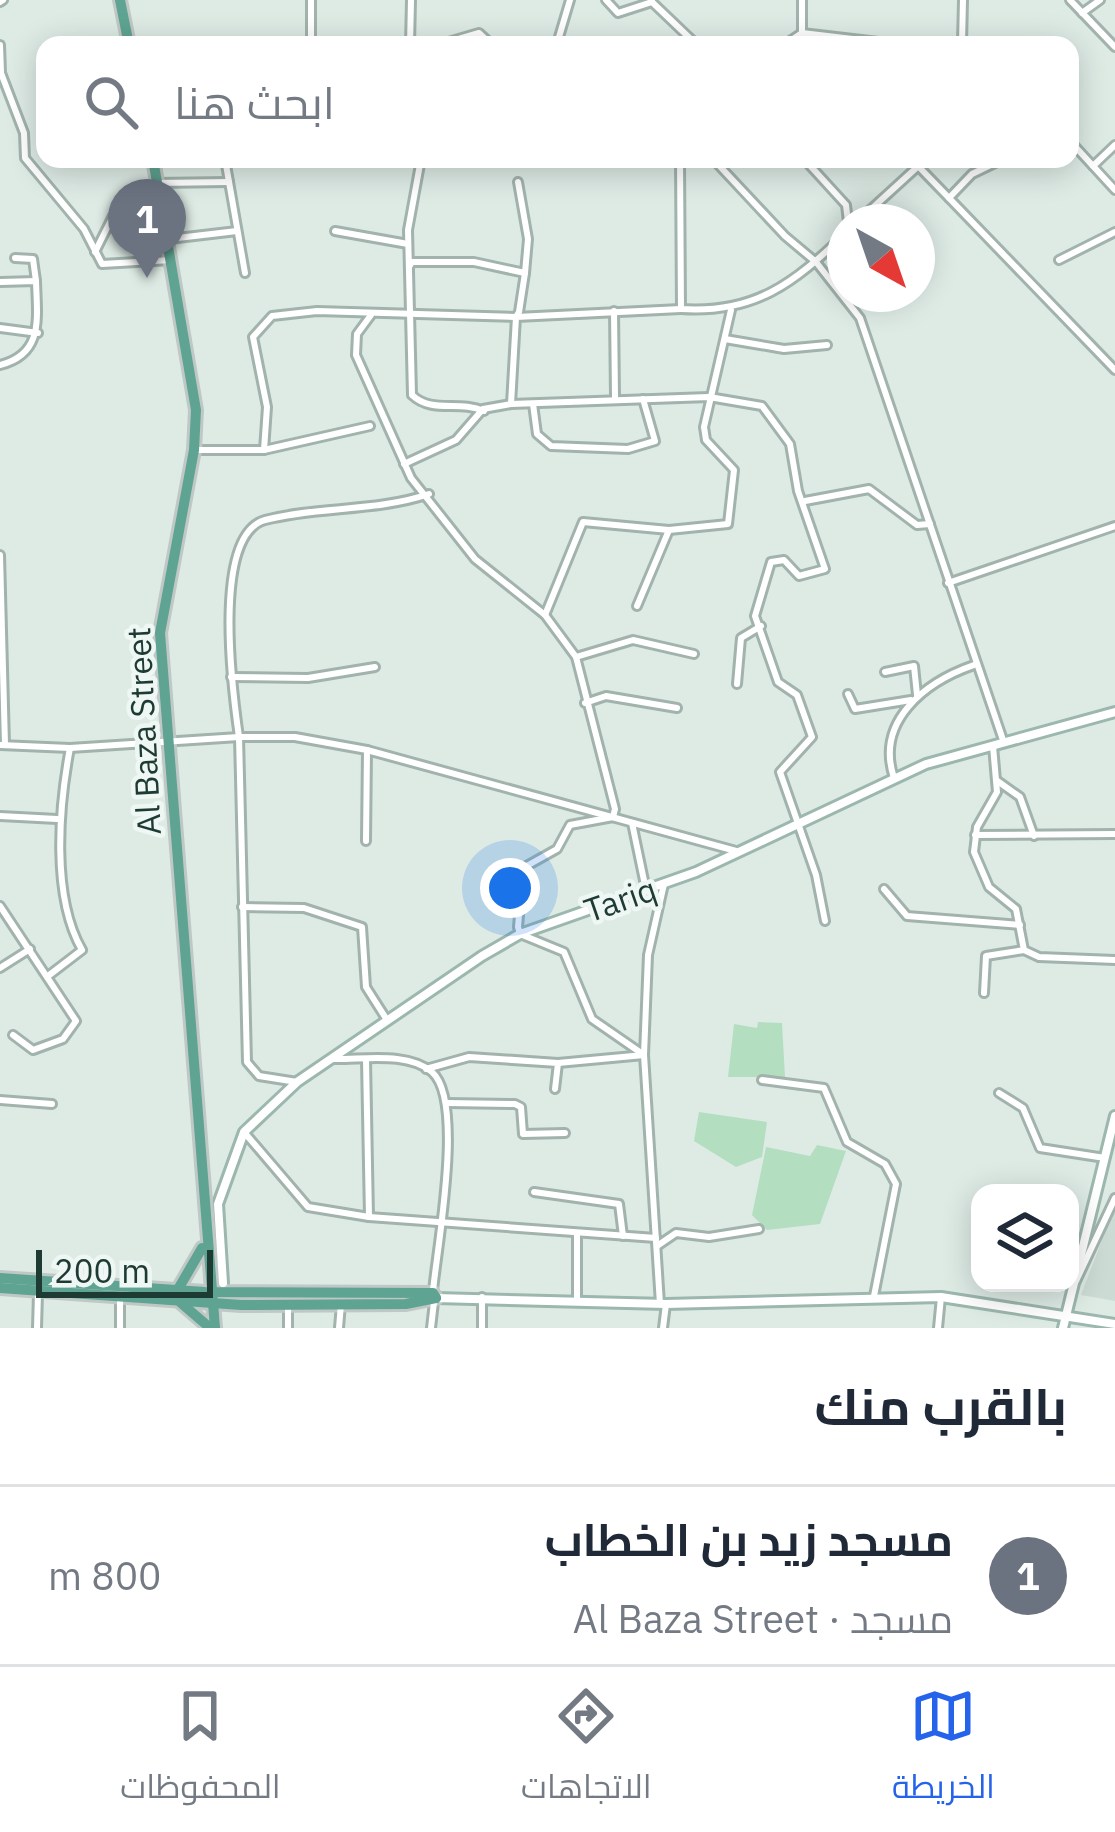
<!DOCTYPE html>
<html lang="ar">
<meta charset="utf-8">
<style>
body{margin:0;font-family:"IBM Plex Sans",Cairo,sans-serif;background:#f2f2f3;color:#1f2937;direction:rtl}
.controls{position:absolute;right:36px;bottom:36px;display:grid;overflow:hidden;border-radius:24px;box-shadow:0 6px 30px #0003}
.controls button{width:108px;height:108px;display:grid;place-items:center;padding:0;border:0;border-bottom:3px solid #e0e1e3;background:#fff;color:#1f2937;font:60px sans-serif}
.compass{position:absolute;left:827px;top:204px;width:108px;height:108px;border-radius:50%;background:#fff;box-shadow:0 6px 30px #0003;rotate:140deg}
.scale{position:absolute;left:36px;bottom:30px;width:177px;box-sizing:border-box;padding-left:12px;border:6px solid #1e3b33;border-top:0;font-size:33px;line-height:42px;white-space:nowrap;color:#1e3b33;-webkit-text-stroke:9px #eef7f3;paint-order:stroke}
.you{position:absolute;left:510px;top:888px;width:42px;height:42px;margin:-30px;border:9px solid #fff;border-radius:50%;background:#1a73e8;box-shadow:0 0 0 18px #1a73e833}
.badge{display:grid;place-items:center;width:78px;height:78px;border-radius:50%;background:#2563eb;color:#fff;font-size:39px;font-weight:700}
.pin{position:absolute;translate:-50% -99px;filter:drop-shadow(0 3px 6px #0008)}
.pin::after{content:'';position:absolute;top:63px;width:42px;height:36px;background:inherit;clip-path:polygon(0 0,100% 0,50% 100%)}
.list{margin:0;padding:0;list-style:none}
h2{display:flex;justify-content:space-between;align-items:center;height:156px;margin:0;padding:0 48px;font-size:51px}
h2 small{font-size:39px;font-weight:400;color:#747a83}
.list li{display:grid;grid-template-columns:78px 1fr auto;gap:36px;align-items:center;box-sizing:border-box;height:180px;padding:0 48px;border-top:3px solid #e0e1e3}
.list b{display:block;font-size:45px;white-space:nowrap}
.list p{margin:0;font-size:39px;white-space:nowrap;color:#747a83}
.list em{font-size:39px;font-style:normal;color:#747a83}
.icon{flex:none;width:66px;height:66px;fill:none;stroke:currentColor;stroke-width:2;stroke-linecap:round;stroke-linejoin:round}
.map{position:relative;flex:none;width:1115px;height:1328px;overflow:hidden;direction:ltr}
.search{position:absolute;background:#fff;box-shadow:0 6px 30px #0003;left:36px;right:36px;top:36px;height:132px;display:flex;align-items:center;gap:30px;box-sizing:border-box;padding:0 42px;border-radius:24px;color:#747a83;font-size:45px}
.sheet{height:336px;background:#fff}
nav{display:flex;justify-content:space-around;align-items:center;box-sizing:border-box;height:168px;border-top:3px solid #e0e1e3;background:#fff;font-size:33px;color:#747a83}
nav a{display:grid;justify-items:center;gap:6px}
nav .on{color:#2563eb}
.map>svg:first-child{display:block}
.built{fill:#ccdbd4}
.green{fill:#b4dec0}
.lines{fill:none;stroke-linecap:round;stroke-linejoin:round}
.street-casing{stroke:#a1b3ac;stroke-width:12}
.secondary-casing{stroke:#9cb7ad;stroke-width:14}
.primary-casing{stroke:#c0c8c6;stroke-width:16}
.street{stroke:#fff;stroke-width:6}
.secondary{stroke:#fff;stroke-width:8}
.primary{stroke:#5fa492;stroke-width:10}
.labels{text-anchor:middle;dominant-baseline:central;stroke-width:9;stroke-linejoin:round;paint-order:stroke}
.street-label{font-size:33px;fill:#1e3b33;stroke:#eef7f3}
</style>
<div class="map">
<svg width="1115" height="1328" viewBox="0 0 1115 1328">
<rect width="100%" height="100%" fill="#deebe5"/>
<!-- built -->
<path class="built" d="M1115 1206V1301L1081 1295Z"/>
<!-- green -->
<g class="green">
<path d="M758 1022 782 1023 785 1077H728L734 1024 757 1028Z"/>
<path d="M699 1112 767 1122 762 1157 736 1167 694 1141Z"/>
<path d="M817 1145 846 1151 820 1224 767 1230 752 1215 766 1147 810 1156Z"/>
</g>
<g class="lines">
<defs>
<g id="street">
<path d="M311 0V45"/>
<path d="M606 0 618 13 652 2"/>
<path d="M1070 0 1115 47"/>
<path d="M0 2 3 0"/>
<path d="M652 2 697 45"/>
<path d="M1082 13 1100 0"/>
<path d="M802 33V0"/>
<path d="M559 37 570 0"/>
<path d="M411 43H445L479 33 492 45"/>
<path d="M962 43 963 0"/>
<path d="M0 45 1 73 24 133 25 158 84 229 102 264 171 260"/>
<path d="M410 45 411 0"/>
<path d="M526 45 534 44"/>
<path d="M784 45 802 33 904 45"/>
<path d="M936 45H973"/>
<path d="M1070 141 1115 190"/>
<path d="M225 159 245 273"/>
<path d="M421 159 408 230 412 395C432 414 459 400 484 411"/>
<path d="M680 159 681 309C755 314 794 283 845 234"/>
<path d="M713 159 785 236 816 262 860 318 1003 740"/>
<path d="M804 159 846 205 848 222"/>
<path d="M1003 159 972 174 949 198 1115 370"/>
<path d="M918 166 949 198"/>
<path d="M1093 166 1115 145"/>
<path d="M518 182 528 239 525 273"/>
<path d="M156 183 229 182"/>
<path d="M857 222 926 159"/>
<path d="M335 231 408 244"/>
<path d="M169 239 237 231"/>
<path d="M95 252 113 216 161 208"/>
<path d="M15 258 33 259 36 281"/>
<path d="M1059 260 1115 232"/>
<path d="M0 282 36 281C37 318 44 354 0 365"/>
<path d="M614 311 615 397"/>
<path d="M371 315 357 334 356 355 411 478 475 559 545 615 576 657 615 809 613 817 570 825 557 849 523 868 518 927 520 934 564 952 592 1019 644 1055 660 1304"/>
<path d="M0 328 38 333"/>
<path d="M725 339 784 349 827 345"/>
<path d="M511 404 516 317 681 309"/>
<path d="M533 404 537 434 551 446 628 449 655 441 643 399"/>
<path d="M194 450H264L370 426"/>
<path d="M264 450 267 407 253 337 272 316 317 311 516 317 519 312 525 273 474 262H412L409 267"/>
<path d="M404 464 456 440 483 409 511 404 709 397 762 406 790 444 798 491 825 569 799 576 784 560 771 562 755 616 778 682 797 695 812 737 780 772 816 875 825 921"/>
<path d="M805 501 869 489 917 525 930 524"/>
<path d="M0 555 5 745"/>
<path d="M948 583 1115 526"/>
<path d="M637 606 669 530"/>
<path d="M545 615 583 522 669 530 728 524 734 470 706 440 704 427 731 310"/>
<path d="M576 657 633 640 694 654"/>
<path d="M885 672 914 666 917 695"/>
<path d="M231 677 308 678 375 667"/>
<path d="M737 684 741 638 761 626"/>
<path d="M848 694 855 709 911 700"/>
<path d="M585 703 606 696 677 708"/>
<path d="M0 745 70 748 239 737C233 695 211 535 265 520 319 506 375 512 429 494"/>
<path d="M993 746 997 792 977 827 974 852 989 887 1016 909 1024 950 1039 957 1115 960"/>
<path d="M367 750 736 851"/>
<path d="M894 778C875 721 925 682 974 665"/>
<path d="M996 780 1020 797 1034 836"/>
<path d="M0 816 57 819"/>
<path d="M632 823 646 890"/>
<path d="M975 835 1115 834"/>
<path d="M884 889 907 916 1020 925"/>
<path d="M0 906 76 1021 63 1039 33 1050 13 1035"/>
<path d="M242 907 304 908 362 927 366 987 387 1020"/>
<path d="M0 968 30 949"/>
<path d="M48 976 82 950C51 896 59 806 70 748"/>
<path d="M984 993 986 956 1024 950"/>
<path d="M332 1059C362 1060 407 1051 432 1072 465 1101 437 1247 433 1291"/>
<path d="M366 1060 369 1217"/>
<path d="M558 1063 644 1055 648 955 664 884"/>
<path d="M426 1069 469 1057 558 1063 555 1089"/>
<path d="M762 1080 824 1088 847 1142 885 1164 896 1184 874 1296"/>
<path d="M297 1082 259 1076 247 1062 239 737H295L367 750 366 841"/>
<path d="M999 1093 1023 1108 1040 1148 1105 1158"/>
<path d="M0 1100 52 1104"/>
<path d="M447 1103 515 1104 521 1107 523 1134 565 1133"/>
<path d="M244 1132 308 1207 369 1217 656 1238"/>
<path d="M534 1192 619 1204 623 1236"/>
<path d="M577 1234V1301"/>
<path d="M657 1246 676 1233 709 1237 759 1229"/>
<path d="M1076 1281 1115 1198"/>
<path d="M482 1297V1328"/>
<path d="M120 1298V1328"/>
<path d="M37 1328 38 1293"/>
<path d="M288 1328V1305"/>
<path d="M339 1328 341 1304"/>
<path d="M431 1328 434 1302"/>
<path d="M663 1328 666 1304"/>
<path d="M938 1328 941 1297"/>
</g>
<g id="secondary">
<path d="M223 1283 218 1204 244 1132 297 1082 482 956 520 934 696 872 926 764 1115 712"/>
<path d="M436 1298 666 1304 941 1297 1115 1324"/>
<path d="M1063 1328 1115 1116"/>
</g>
<g id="primary">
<path d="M120 0 129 45"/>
<path d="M153 159 196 410 194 450 160 633 215 1328"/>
<path d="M0 1278 205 1292 433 1293 436 1298"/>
<path d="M0 1288 241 1305 406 1304 436 1298"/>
<path d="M177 1291 202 1248"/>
<path d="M181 1303 209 1327"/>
</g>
</defs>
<!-- street casing -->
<use href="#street" class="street-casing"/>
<!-- secondary casing -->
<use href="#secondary" class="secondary-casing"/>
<!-- primary casing -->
<use href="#primary" class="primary-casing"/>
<!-- street -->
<use href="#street" class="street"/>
<!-- secondary -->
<use href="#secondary" class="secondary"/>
<!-- primary -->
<use href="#primary" class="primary"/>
</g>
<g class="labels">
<!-- street labels -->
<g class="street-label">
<text transform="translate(143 731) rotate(-93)">Al Baza Street</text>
<text transform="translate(620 899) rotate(-19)">Tariq</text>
</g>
</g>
</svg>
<div class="controls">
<button><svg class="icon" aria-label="layers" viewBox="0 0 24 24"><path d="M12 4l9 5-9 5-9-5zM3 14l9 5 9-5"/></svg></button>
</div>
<svg class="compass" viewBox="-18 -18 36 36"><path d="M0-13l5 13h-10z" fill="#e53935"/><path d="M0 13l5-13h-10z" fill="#747a83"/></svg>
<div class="scale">200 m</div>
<div class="you"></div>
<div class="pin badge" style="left:147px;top:278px;background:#6b7280">1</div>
<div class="search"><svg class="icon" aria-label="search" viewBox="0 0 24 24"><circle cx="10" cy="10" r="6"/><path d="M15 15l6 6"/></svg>ابحث هنا</div>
</div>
<section class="sheet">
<h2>بالقرب منك<small></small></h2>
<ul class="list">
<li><span class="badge" style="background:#6b7280">1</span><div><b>مسجد زيد بن الخطاب</b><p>مسجد · Al Baza Street</p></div><em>800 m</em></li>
</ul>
</section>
<nav>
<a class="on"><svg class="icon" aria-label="map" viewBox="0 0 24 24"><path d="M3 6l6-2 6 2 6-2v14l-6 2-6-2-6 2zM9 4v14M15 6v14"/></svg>الخريطة</a>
<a><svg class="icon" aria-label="directions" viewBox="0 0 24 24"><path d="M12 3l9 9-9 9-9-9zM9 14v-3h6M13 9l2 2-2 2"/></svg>الاتجاهات</a>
<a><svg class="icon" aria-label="saved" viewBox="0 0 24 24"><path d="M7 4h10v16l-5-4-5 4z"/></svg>المحفوظات</a>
</nav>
